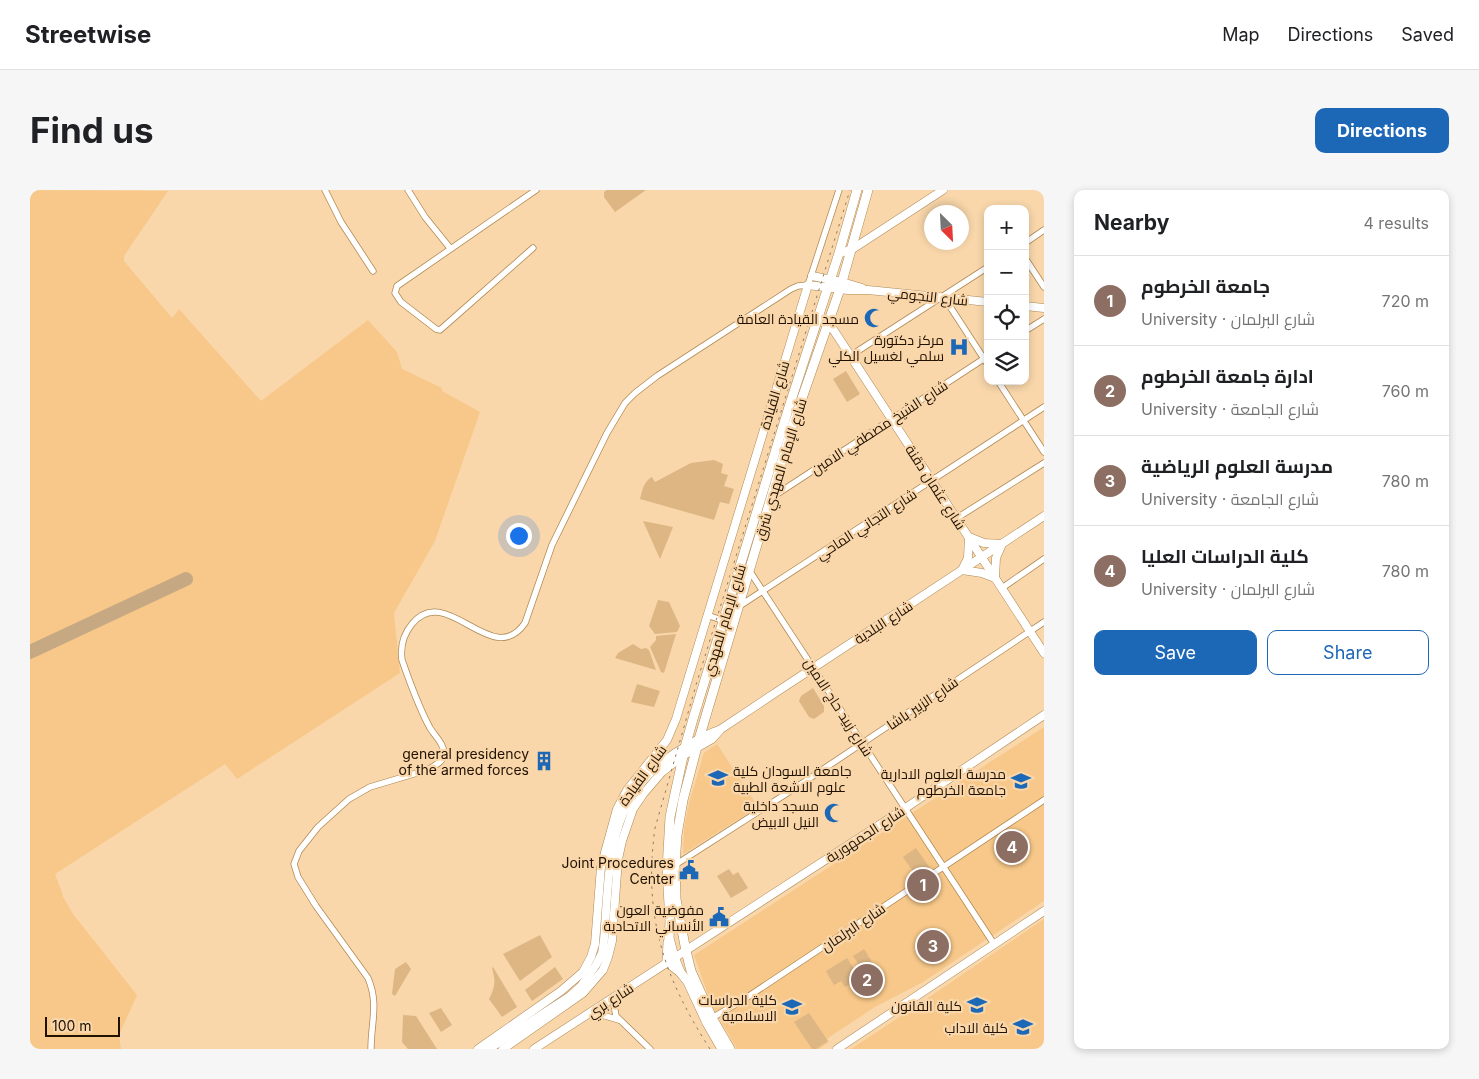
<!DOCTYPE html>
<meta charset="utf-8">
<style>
body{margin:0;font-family:Inter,Cairo,sans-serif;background:#f6f6f6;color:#202124}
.controls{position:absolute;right:15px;top:15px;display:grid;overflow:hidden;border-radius:10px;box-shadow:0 2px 8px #0003}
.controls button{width:45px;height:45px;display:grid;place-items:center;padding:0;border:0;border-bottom:1px solid #e0e0e0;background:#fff;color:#202124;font:25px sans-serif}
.compass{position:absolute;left:894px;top:15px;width:45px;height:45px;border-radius:50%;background:#fff;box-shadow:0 2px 8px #0003;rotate:156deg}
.scale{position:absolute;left:15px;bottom:12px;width:75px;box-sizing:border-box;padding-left:5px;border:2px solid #201100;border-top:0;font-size:14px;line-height:18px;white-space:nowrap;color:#201100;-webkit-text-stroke:4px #f9d7ab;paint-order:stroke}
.you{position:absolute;left:488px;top:345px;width:18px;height:18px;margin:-12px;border:4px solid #fff;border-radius:50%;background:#1a73e8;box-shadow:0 0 0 8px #1a73e833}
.badge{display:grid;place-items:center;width:32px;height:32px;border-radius:50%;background:#1d67b7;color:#fff;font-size:16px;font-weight:700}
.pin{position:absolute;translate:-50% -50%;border:2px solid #fff;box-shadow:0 1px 5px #0006}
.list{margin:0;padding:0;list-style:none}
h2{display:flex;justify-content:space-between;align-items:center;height:65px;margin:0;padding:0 20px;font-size:21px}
h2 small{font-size:16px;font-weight:400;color:#757577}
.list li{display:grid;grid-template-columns:32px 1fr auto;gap:15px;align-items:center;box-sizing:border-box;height:90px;padding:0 20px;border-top:1px solid #e0e0e0}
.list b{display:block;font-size:19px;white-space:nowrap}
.list p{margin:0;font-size:16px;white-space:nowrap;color:#757577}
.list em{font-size:16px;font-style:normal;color:#757577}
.actions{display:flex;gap:10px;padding:15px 20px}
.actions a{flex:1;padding:11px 0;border:1px solid #1d67b7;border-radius:10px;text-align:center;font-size:18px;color:#1d67b7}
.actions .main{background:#1d67b7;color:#fff}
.icon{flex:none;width:28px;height:28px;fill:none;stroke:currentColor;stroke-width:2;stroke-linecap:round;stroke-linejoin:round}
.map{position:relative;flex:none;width:1014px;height:859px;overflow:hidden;border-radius:10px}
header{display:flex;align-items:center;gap:30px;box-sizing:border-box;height:70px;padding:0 25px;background:#fff;border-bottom:1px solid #e0e0e0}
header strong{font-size:24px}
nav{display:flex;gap:28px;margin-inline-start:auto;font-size:18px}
.intro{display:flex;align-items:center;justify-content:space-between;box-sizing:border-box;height:120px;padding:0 30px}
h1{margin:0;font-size:35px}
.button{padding:12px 22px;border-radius:10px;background:#1d67b7;color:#fff;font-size:18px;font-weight:700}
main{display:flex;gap:30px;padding:0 30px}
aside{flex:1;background:#fff;border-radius:10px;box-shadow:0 2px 8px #0003}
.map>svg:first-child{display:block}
.built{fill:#f7c889}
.green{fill:#ddb683}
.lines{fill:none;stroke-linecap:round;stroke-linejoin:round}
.taxiway{stroke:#c6a882;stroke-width:14}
.street-casing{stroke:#b08953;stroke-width:7}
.secondary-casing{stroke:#b08953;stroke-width:9}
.primary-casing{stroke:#b08953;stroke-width:10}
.street{stroke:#fff;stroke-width:5.5}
.secondary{stroke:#fff;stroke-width:8}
.primary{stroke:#fff;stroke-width:9}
.rail{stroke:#92795a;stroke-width:1;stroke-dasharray:2.5 5;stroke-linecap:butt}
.labels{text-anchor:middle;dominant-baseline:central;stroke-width:4.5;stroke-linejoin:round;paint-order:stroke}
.street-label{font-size:14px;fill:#201100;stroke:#f9d7ab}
.poi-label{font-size:14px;fill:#201100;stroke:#f9d7ab;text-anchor:end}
</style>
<header>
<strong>Streetwise</strong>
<nav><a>Map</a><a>Directions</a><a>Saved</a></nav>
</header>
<div class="intro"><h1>Find us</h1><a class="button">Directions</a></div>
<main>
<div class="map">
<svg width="1014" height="859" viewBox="0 0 1014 859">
<rect width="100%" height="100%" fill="#f9d7ab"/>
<!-- built -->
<g class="built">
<path d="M0 0 138 1 94 66V71L142 128 149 119 231 211 338 130 367 162 372 179 412 198V201L450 222 405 351 364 423 370 483 207 589 195 574 25 684 33 705H32L43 724 107 805 89 845 91 859H0Z"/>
<path d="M1014 537V711L893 792 845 817 807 842 797 849 799 852 789 859H707L682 816 664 765Z"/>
<path d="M687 554 728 617 653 664 654 639 659 613 674 563Z"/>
<path d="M1014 729V859H821L886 816Z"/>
</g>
<!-- green -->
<g class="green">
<path d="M577 0H616L585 22 574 7V2Z"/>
<path d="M816 181 830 204 817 212 803 189Z"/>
<path d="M684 270 693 274 691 283 698 285 694 296 704 299 699 314 690 312 684 330 610 309C612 301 614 291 622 287L625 292 661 273Z"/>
<path d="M613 331 643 337 630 369Z"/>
<path d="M628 410 639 412 650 436 647 442 625 444 619 436Z"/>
<path d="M646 444 634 483 631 482 620 457 626 450V446Z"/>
<path d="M603 454 611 459 616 458 619 460 626 480 585 468 588 463Z"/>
<path d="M607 494 630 501 624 517 601 512Z"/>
<path d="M783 498 794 516V522L784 529 779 527 769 511 771 506Z"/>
<path d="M886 658 900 678 887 687 873 667Z"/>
<path d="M699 679 703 685 708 682 718 698 701 708 687 686Z"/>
<path d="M510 745 522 767 490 791 473 764Z"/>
<path d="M834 759 845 777 835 784 823 766Z"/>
<path d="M817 768 830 788 815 797 811 791 804 795 796 781Z"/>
<path d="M376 772 381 779 365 806 362 804 365 779Z"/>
<path d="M463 777 487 817 472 827 459 809C465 798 466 791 462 778Z"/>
<path d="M525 777 533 789 502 811 495 800Z"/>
<path d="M411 818 422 835 411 842 399 823Z"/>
<path d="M779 823 798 851 786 859H782L764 832Z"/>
<path d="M373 825 386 826 407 859H378L372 852Z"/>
</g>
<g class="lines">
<!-- taxiway -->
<path class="taxiway" d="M0 462 156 389"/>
<defs>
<g id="street">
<path d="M295 0 311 32 343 81"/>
<path d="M378 0 395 27 420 58"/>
<path d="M995 53 1014 40"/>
<path d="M503 58 410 140 406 139 371 112 365 103 367 96 506 0"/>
<path d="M995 68 1014 97"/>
<path d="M918 108 919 115 958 175"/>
<path d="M995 141 1014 129"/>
<path d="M820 166 958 77"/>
<path d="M968 191 1014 262"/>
<path d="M741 308 958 166"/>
<path d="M927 328 1014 273"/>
<path d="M719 380 964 754"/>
<path d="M972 398 1014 369"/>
<path d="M708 417 1014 217"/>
<path d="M677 425 703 434"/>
<path d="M645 675 762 600 1014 432"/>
<path d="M589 803 584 815 586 826 620 859"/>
<path d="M557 824 572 825 589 830"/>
<path d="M682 828 713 810 1014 610"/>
<path d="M341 859C341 832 349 814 338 788L286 716 268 687 264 674 269 661 288 637 319 609 340 597 397 580C404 576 413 572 414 565 415 555 405 546 400 538 388 516 380 493 372 470 370 456 373 445 382 434 417 391 462 481 495 433L522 355 577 243 595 213 605 203 627 186 761 99 768 96 778 95 809 0"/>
</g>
<g id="secondary">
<path d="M809 63 821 60 913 0"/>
<path d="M782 86 812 92 832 98"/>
<path d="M995 116 1014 118"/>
<path d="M799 133 1014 463"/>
<path d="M939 347 954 353 972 354 966 368 965 388 952 383 932 380 938 368Z"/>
<path d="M448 859 531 801 553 782 561 767 565 754 571 677 587 619 597 600 637 550 646 529 778 95 818 100H838L958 112"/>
<path d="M459 859 540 806 551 796 566 775 572 763 574 750C580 677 575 608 645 563 659 555 673 545 689 540"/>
<path d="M473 859 553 803 573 780 578 767 582 751 588 669 592 651 603 619 614 603 632 582 654 565 682 549 691 539 745 503 1014 326"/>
<path d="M504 859 877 617 1014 525"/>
<path d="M807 859 1014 721"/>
</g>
<g id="primary">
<path d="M638 752 637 772 650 782"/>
<path d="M692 859 677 833 658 792 650 782 644 767 639 748 640 732 637 679 640 627 655 557 663 529 758 220 809 63 827 0"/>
<path d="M700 859 682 828 661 781 656 761 646 709 645 675 647 645 653 610 669 549 762 237 810 99 838 0"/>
</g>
</defs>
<!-- street casing -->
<use href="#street" class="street-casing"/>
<!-- secondary casing -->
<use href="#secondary" class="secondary-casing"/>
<!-- primary casing -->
<use href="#primary" class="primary-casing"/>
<!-- street -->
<use href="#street" class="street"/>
<!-- secondary -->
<use href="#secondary" class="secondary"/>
<!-- primary -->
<use href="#primary" class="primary"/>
<!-- rail -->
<path class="rail" d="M680 859C633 786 613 725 625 638L666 495 820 0"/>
</g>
<!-- icons -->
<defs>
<symbol id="mosque-bare" viewBox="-9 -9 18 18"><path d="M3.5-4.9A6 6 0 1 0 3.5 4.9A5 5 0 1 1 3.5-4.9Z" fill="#1d67b7" stroke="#f9d7ab" stroke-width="2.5" paint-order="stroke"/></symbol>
<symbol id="hospital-bare" viewBox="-9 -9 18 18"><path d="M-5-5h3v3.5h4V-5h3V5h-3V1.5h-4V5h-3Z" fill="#1d67b7" stroke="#f9d7ab" stroke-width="2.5" paint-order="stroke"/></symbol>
<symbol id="building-bare" viewBox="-9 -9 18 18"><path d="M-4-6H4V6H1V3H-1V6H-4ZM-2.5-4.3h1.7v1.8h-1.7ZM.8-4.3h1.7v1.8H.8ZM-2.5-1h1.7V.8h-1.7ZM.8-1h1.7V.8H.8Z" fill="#1d67b7" stroke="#f9d7ab" stroke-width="2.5" paint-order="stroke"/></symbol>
<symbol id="university-bare" viewBox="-9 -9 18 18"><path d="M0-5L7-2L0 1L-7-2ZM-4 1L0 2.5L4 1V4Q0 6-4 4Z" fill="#1d67b7" stroke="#f9d7ab" stroke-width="2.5" paint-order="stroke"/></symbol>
<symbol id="civic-bare" viewBox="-9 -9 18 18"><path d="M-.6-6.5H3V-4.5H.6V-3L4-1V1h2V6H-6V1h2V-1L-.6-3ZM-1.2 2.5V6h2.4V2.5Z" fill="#1d67b7" stroke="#f9d7ab" stroke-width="2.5" paint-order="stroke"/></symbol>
</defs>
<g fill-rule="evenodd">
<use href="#mosque-bare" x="830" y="114" width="28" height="28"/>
<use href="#hospital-bare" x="915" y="143" width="28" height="28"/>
<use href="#building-bare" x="500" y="557" width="28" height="28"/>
<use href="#university-bare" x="674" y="574" width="28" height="28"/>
<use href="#university-bare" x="977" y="577" width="28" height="28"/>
<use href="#mosque-bare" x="790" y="609" width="28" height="28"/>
<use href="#civic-bare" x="645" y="666" width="28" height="28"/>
<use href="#civic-bare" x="675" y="713" width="28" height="28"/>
<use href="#university-bare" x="933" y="801" width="28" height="28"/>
<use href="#university-bare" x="748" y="803" width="28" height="28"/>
<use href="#university-bare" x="979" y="823" width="28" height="28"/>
</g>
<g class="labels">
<!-- street labels -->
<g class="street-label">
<text transform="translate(898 106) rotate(6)">شارع النجومي</text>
<text transform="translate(744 205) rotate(-73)">شارع القيادة</text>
<text transform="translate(849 237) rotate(-33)">شارع الشيخ مصطفي الامين</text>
<text transform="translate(750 279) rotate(-73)">شارع الإمام المهدي شرق</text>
<text transform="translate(906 297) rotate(57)">شارع عثمان دقنة</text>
<text transform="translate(836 334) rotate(-33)">شارع التجاني الماحي</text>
<text transform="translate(694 430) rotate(-73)">شارع الإمام المهدي</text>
<text transform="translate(853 432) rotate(-33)">شارع البلدية</text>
<text transform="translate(892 513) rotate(-34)">شارع الزبير باشا</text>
<text transform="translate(809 517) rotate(57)">شارع زبيد حاج الامين</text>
<text transform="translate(612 585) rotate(-54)">شارع القيادة</text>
<text transform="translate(835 644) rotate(-33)">شارع الجمهورية</text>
<text transform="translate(823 737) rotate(-34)">شارع البرلمان</text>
<text transform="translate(580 810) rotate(-33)">شارع بري</text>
</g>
<!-- poi labels -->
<g class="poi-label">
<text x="829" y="128">مسجد القيادة العامة</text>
<text x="914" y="149">مركز دكتورة<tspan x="914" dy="16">سلمي لغسيل الكلي</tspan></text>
<text x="499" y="563">general presidency<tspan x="499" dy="16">of the armed forces</tspan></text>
<text x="703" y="580" text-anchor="start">جامعة السودان كلية<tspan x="703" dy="16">علوم الاشعة الطبية</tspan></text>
<text x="976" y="583">مدرسة العلوم الادارية<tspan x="976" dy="16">جامعة الخرطوم</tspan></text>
<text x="789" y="615">مسجد داخلية<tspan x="789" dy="16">النيل الابيض</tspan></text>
<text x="644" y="672">Joint Procedures<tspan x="644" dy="16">Center</tspan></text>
<text x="674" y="719">مفوضية العون<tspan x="674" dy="16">الأنساني الاتحادية</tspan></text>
<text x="747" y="809">كلية الدراسات<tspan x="747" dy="16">الاسلامية</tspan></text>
<text x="932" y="815">كلية القانون</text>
<text x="978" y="837">كلية الاداب</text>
</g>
</g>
</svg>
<div class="controls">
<button>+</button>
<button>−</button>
<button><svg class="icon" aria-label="locate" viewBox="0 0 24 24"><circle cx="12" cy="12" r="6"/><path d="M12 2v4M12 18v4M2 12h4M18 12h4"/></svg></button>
<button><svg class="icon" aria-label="layers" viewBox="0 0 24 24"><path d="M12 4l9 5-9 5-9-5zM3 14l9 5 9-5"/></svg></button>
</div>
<svg class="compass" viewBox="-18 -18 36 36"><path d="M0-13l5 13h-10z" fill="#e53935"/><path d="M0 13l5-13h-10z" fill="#757577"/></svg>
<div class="scale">100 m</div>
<div class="you"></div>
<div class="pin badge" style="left:893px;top:695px;background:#8d6e63">1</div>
<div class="pin badge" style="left:837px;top:790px;background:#8d6e63">2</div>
<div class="pin badge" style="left:903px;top:756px;background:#8d6e63">3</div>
<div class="pin badge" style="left:982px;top:657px;background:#8d6e63">4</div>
</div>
<aside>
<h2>Nearby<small>4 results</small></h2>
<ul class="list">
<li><span class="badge" style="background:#8d6e63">1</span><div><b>جامعة الخرطوم</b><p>University · شارع البرلمان</p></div><em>720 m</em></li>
<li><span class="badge" style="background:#8d6e63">2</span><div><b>ادارة جامعة الخرطوم</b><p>University · شارع الجامعة</p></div><em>760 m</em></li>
<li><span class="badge" style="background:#8d6e63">3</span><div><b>مدرسة العلوم الرياضية</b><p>University · شارع الجامعة</p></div><em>780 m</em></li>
<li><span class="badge" style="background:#8d6e63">4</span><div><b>كلية الدراسات العليا</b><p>University · شارع البرلمان</p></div><em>780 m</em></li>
</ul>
<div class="actions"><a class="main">Save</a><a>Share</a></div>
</aside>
</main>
